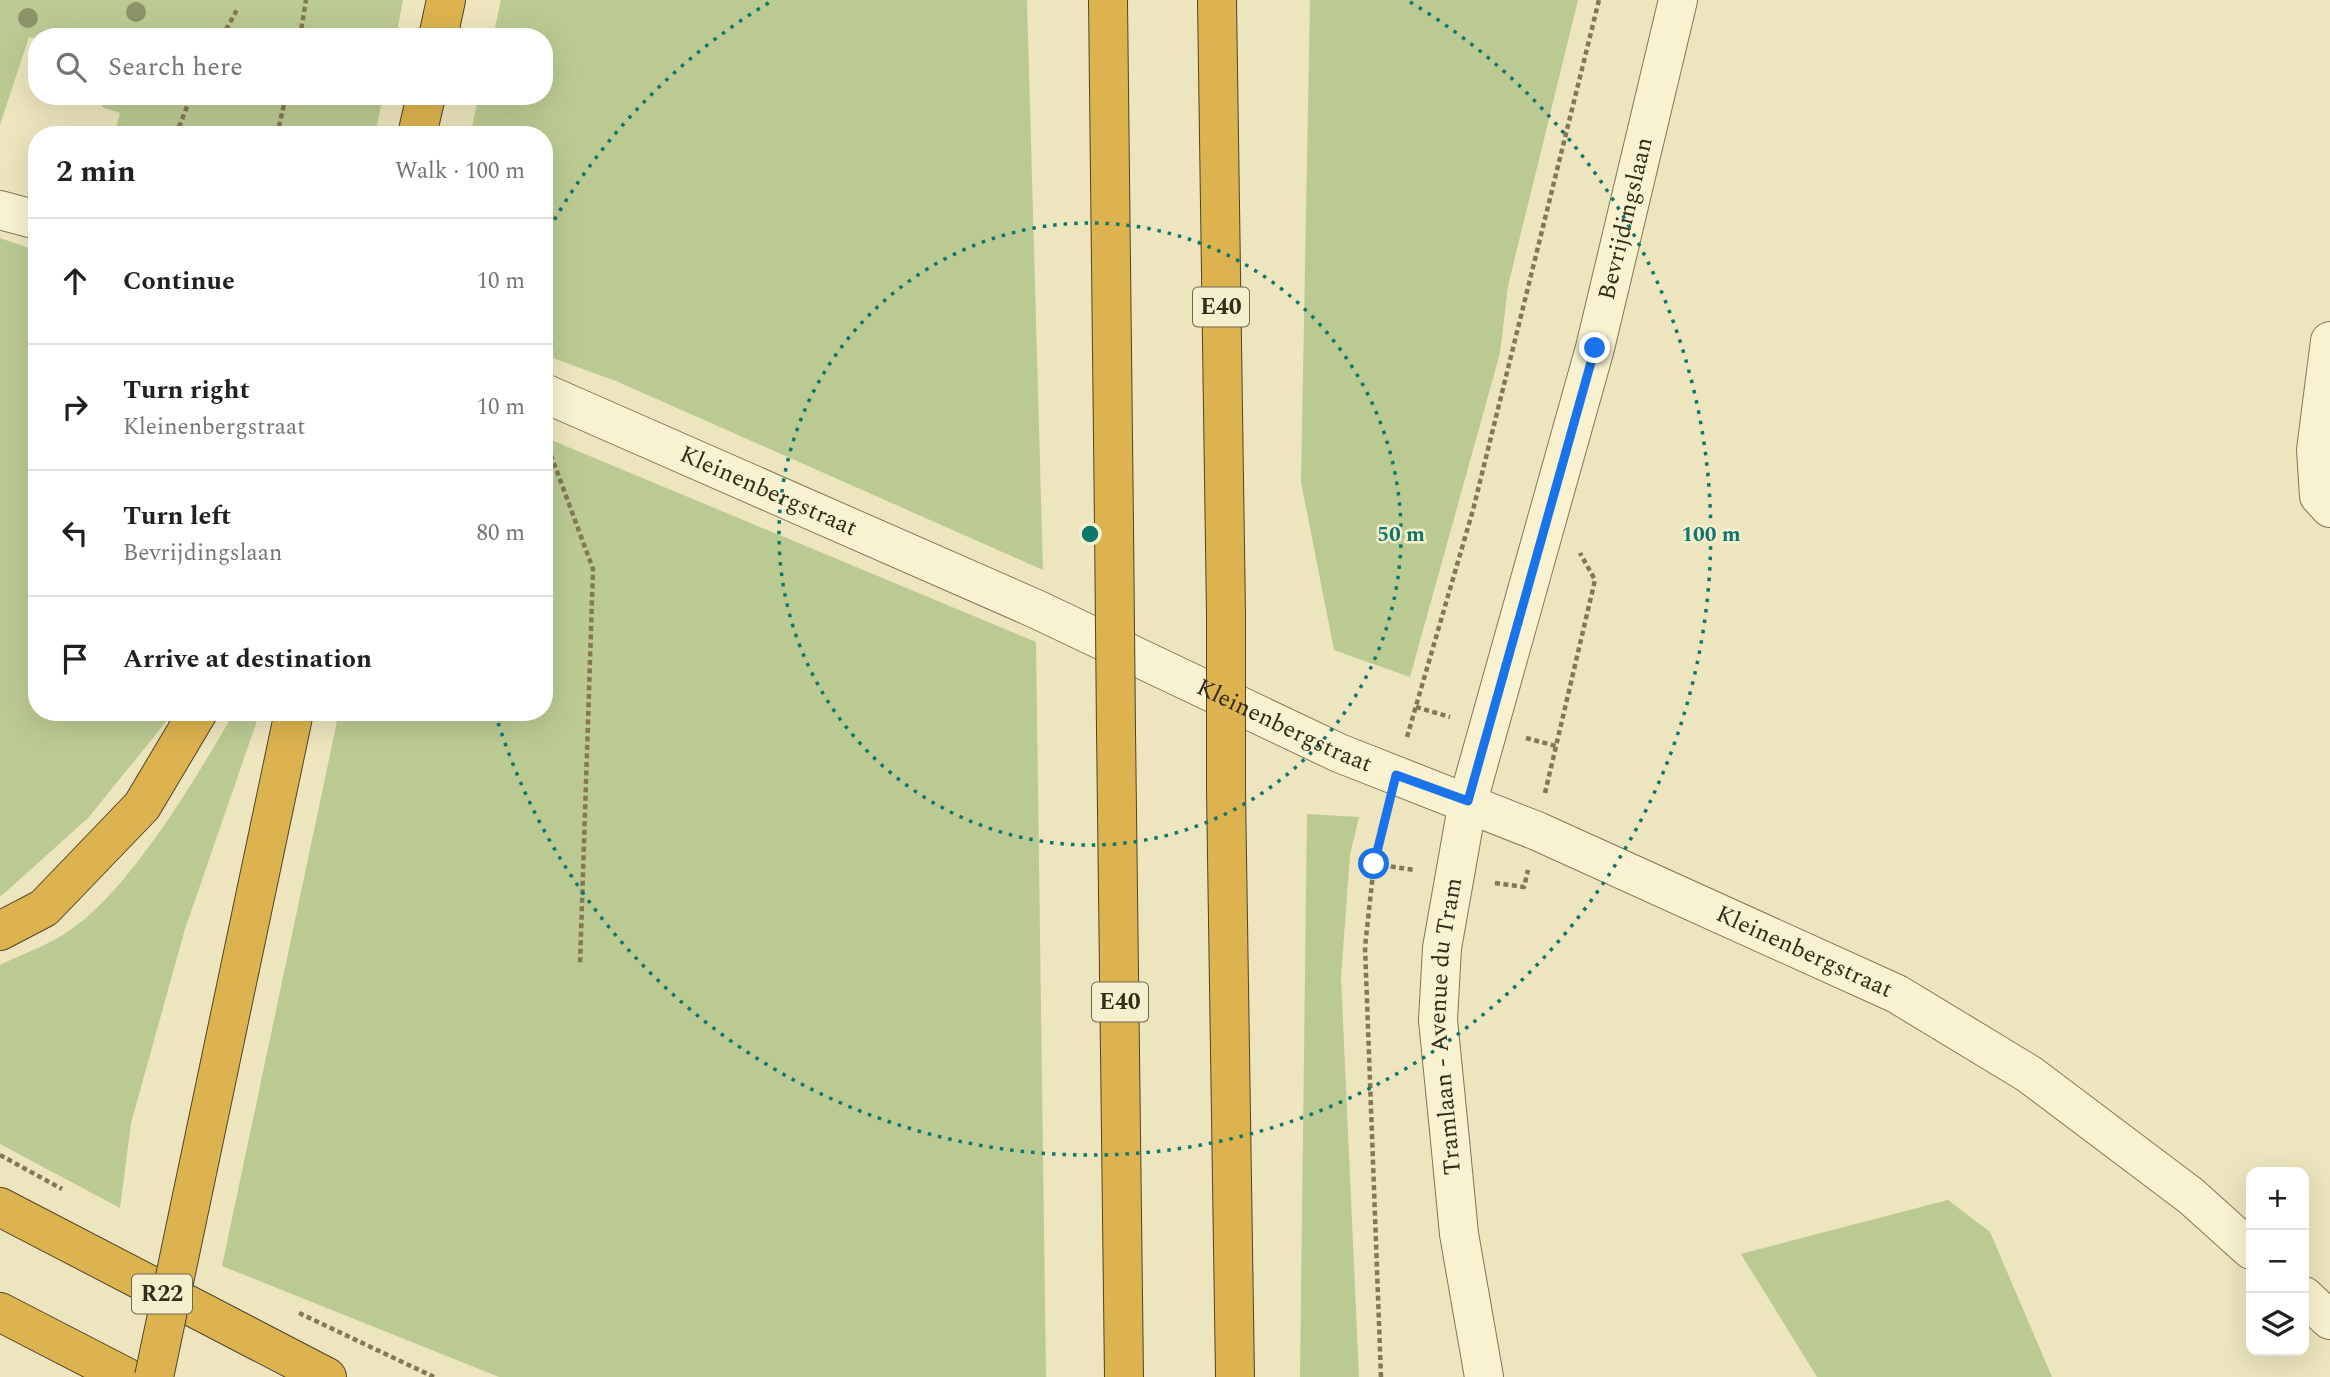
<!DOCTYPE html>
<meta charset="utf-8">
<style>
body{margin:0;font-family:Spectral,serif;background:#f6f6f6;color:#202124}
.controls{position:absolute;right:21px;bottom:21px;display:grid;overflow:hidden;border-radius:14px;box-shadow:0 7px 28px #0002}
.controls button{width:63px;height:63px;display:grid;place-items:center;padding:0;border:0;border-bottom:2px solid #e0e0e0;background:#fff;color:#202124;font:35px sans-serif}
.stop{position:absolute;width:21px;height:21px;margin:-16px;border:5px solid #1a73e8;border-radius:50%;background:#fff}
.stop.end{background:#1a73e8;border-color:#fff;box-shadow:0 2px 7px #0008}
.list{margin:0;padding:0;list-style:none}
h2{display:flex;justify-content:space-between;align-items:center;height:91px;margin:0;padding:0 28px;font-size:30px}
h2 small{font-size:23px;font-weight:400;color:#757577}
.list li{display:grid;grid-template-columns:46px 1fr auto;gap:21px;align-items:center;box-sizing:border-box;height:126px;padding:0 28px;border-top:2px solid #e0e0e0}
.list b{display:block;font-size:26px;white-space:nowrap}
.list p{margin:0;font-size:23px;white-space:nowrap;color:#757577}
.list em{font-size:23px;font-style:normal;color:#757577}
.icon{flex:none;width:38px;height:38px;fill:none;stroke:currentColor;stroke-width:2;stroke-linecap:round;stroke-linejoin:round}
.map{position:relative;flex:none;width:2330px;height:1377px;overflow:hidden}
.search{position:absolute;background:#fff;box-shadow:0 7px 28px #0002;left:28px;top:28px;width:525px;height:77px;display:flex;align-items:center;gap:18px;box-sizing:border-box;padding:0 24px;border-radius:28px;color:#757577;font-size:26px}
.panel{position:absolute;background:#fff;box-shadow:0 7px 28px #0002;left:28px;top:126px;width:525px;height:595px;border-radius:28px}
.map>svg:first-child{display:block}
.green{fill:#bbca92}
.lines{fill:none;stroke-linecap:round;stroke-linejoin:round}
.minor-casing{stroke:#847657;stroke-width:40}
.highway-casing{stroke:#51432c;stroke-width:40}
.path{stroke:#847657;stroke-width:4.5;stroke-dasharray:5 3.5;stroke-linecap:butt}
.minor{stroke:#f8f2d0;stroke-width:38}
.highway{stroke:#dcb34e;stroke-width:38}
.highway-bridge-casing{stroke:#51432c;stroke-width:40;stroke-linecap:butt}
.highway-bridge{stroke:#dcb34e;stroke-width:38}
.tree{fill:#8c9368}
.route{stroke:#1a73e8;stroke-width:9}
.ring{fill:none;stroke:#0f766e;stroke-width:3.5;stroke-dasharray:3.5 7}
.labels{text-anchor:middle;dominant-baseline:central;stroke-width:5;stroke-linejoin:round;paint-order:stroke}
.shield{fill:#f4efcd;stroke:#6e6650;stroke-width:2}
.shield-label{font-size:23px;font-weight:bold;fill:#342b1b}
.street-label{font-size:24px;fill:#342b1b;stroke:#f4efcd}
.centre{fill:#0f766e;stroke:#f4efcd;stroke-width:3.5}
.ring-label{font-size:21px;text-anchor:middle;font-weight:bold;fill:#0f766e;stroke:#f4efcd;stroke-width:5;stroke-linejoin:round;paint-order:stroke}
</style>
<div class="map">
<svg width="2330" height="1377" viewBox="0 0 2330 1377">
<rect width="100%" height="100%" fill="#ece5bd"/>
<!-- green -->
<g class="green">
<path d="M0 0H403L396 37H90L78 33 77 37H37V39L29 37 0 125Z"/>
<path d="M501 0H1027L1043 570 616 381 544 355V135H470L479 96H544V37H493Z"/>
<path d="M1310 0H1578L1508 286 1500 353 1410 677 1334 650 1301 482Z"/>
<path d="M105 96H383L375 135H114L120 113 102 107Z"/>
<path d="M0 238 37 251V712H174L88 818 0 897Z"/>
<path d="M544 437 1036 642 1046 1377H499L222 1266 339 712H544Z"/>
<path d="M260 712 185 929 131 1123 120 1208 0 1144V965C20 955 43 947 63 935 128 895 195 779 234 713Z"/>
<path d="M1307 814 1359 817 1350 855 1341 977 1359 1377H1300Z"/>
<path d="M1948 1200 1990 1232 2052 1377H1817L1741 1254Z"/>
</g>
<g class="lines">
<defs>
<g id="minor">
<path d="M0 210 37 220"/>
<path d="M2330 341 2316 450 2319 496 2330 508"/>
<path id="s1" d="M544 393 1036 609 1339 753 1537 831 1897 994 2029 1074 2191 1196 2251 1250"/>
<path d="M2304 1296 2330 1320"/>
<path id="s2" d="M1484 1377 1459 1234 1449 1130 1438 1020 1442 948 1468 801 1595 348 1678 0"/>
</g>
<g id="highway">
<path d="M1108 0 1114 526"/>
<path d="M1217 0 1226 615"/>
<path d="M438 37 446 0"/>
<path d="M417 135 426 96"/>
<path d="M1116 730 1124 1377"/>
<path d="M1226 790 1235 1377"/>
<path d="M0 931 44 908 142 806 198 712"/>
<path d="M240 968 294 712"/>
<path d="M0 1207 327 1377"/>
<path d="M0 1312 126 1377"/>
</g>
</defs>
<!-- minor casing -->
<use href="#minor" class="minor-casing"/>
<!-- highway casing -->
<use href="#highway" class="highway-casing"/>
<!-- path -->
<g class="path">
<path d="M222 37 238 8"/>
<path d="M300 37 306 0"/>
<path d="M176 135 191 96"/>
<path d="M277 135 286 96"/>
<path d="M545 439 593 569 580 965"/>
<path d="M1416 707 1450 717"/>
<path d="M1407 737 1473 510 1599 0"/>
<path d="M1526 738 1556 746"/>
<path d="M1545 793 1595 580 1580 553"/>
<path d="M1374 864 1414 870"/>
<path d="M1495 883 1524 887 1528 870"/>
<path d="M0 1155 62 1189"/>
<path d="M299 1313 434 1377"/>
<path d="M1381 1377 1365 947 1374 864 1386 813"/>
</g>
<!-- minor -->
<use href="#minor" class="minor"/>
<!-- highway -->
<use href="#highway" class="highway"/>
<defs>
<g id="highway-bridge">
<path d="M1114 526 1116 730"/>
<path d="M1226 790V615"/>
<path d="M154 1377 240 968"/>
</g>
</defs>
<!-- highway-bridge casing -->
<use href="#highway-bridge" class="highway-bridge-casing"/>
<!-- highway-bridge -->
<use href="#highway-bridge" class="highway-bridge"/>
</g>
<!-- trees -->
<g class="tree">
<circle cx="136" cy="12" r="10"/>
<circle cx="28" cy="18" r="10"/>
</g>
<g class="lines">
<!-- route -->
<path class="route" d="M1374 864 1396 775 1468 801 1595 348"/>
</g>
<!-- distance rings -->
<g class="ring">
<circle cx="1090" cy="534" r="311"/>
<path d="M544 238A621 621 0 0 1 770 2M1410 2A621 621 0 1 1 496 716"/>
</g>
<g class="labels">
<!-- shield labels -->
<g class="shield">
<rect x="1193" y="287.5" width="56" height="39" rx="5"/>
<rect x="1092" y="982.5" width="56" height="39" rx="5"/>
<rect x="132" y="1274.5" width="60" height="39" rx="5"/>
</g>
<g class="shield-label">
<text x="1221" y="307">E40</text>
<text x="1120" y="1002">E40</text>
<text x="162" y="1294">R22</text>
</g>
<!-- street labels -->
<g class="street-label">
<text stroke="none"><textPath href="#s2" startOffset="1185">Bevrijdingslaan</textPath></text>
<text stroke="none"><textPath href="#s1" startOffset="245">Kleinenbergstraat</textPath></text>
<text stroke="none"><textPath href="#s1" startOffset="812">Kleinenbergstraat</textPath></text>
<text stroke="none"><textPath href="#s1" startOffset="1379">Kleinenbergstraat</textPath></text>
<text stroke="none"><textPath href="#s2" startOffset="354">Tramlaan - Avenue du Tram</textPath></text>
</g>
</g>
<circle cx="1090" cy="534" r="10" class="centre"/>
<g class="ring-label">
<text x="1401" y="541">50 m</text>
<text x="1711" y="541">100 m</text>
</g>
</svg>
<div class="controls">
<button>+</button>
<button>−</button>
<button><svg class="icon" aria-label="layers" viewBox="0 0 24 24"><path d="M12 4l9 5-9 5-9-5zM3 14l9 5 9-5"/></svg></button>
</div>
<div class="stop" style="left:1374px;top:864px"></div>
<div class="stop end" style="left:1595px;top:348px"></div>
<div class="search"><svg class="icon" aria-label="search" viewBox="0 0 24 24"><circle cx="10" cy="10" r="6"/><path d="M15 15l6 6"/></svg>Search here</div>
<section class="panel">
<h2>2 min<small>Walk · 100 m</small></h2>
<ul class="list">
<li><svg class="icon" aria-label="ahead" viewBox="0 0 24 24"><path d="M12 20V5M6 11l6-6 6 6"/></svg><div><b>Continue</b></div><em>10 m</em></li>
<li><svg class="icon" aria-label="right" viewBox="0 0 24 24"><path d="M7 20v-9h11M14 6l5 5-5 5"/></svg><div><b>Turn right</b><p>Kleinenbergstraat</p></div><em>10 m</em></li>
<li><svg class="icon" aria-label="left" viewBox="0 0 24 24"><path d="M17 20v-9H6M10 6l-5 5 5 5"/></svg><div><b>Turn left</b><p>Bevrijdingslaan</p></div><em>80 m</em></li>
<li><svg class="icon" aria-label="arrive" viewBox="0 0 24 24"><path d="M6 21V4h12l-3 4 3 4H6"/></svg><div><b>Arrive at destination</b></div></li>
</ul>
</section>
</div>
